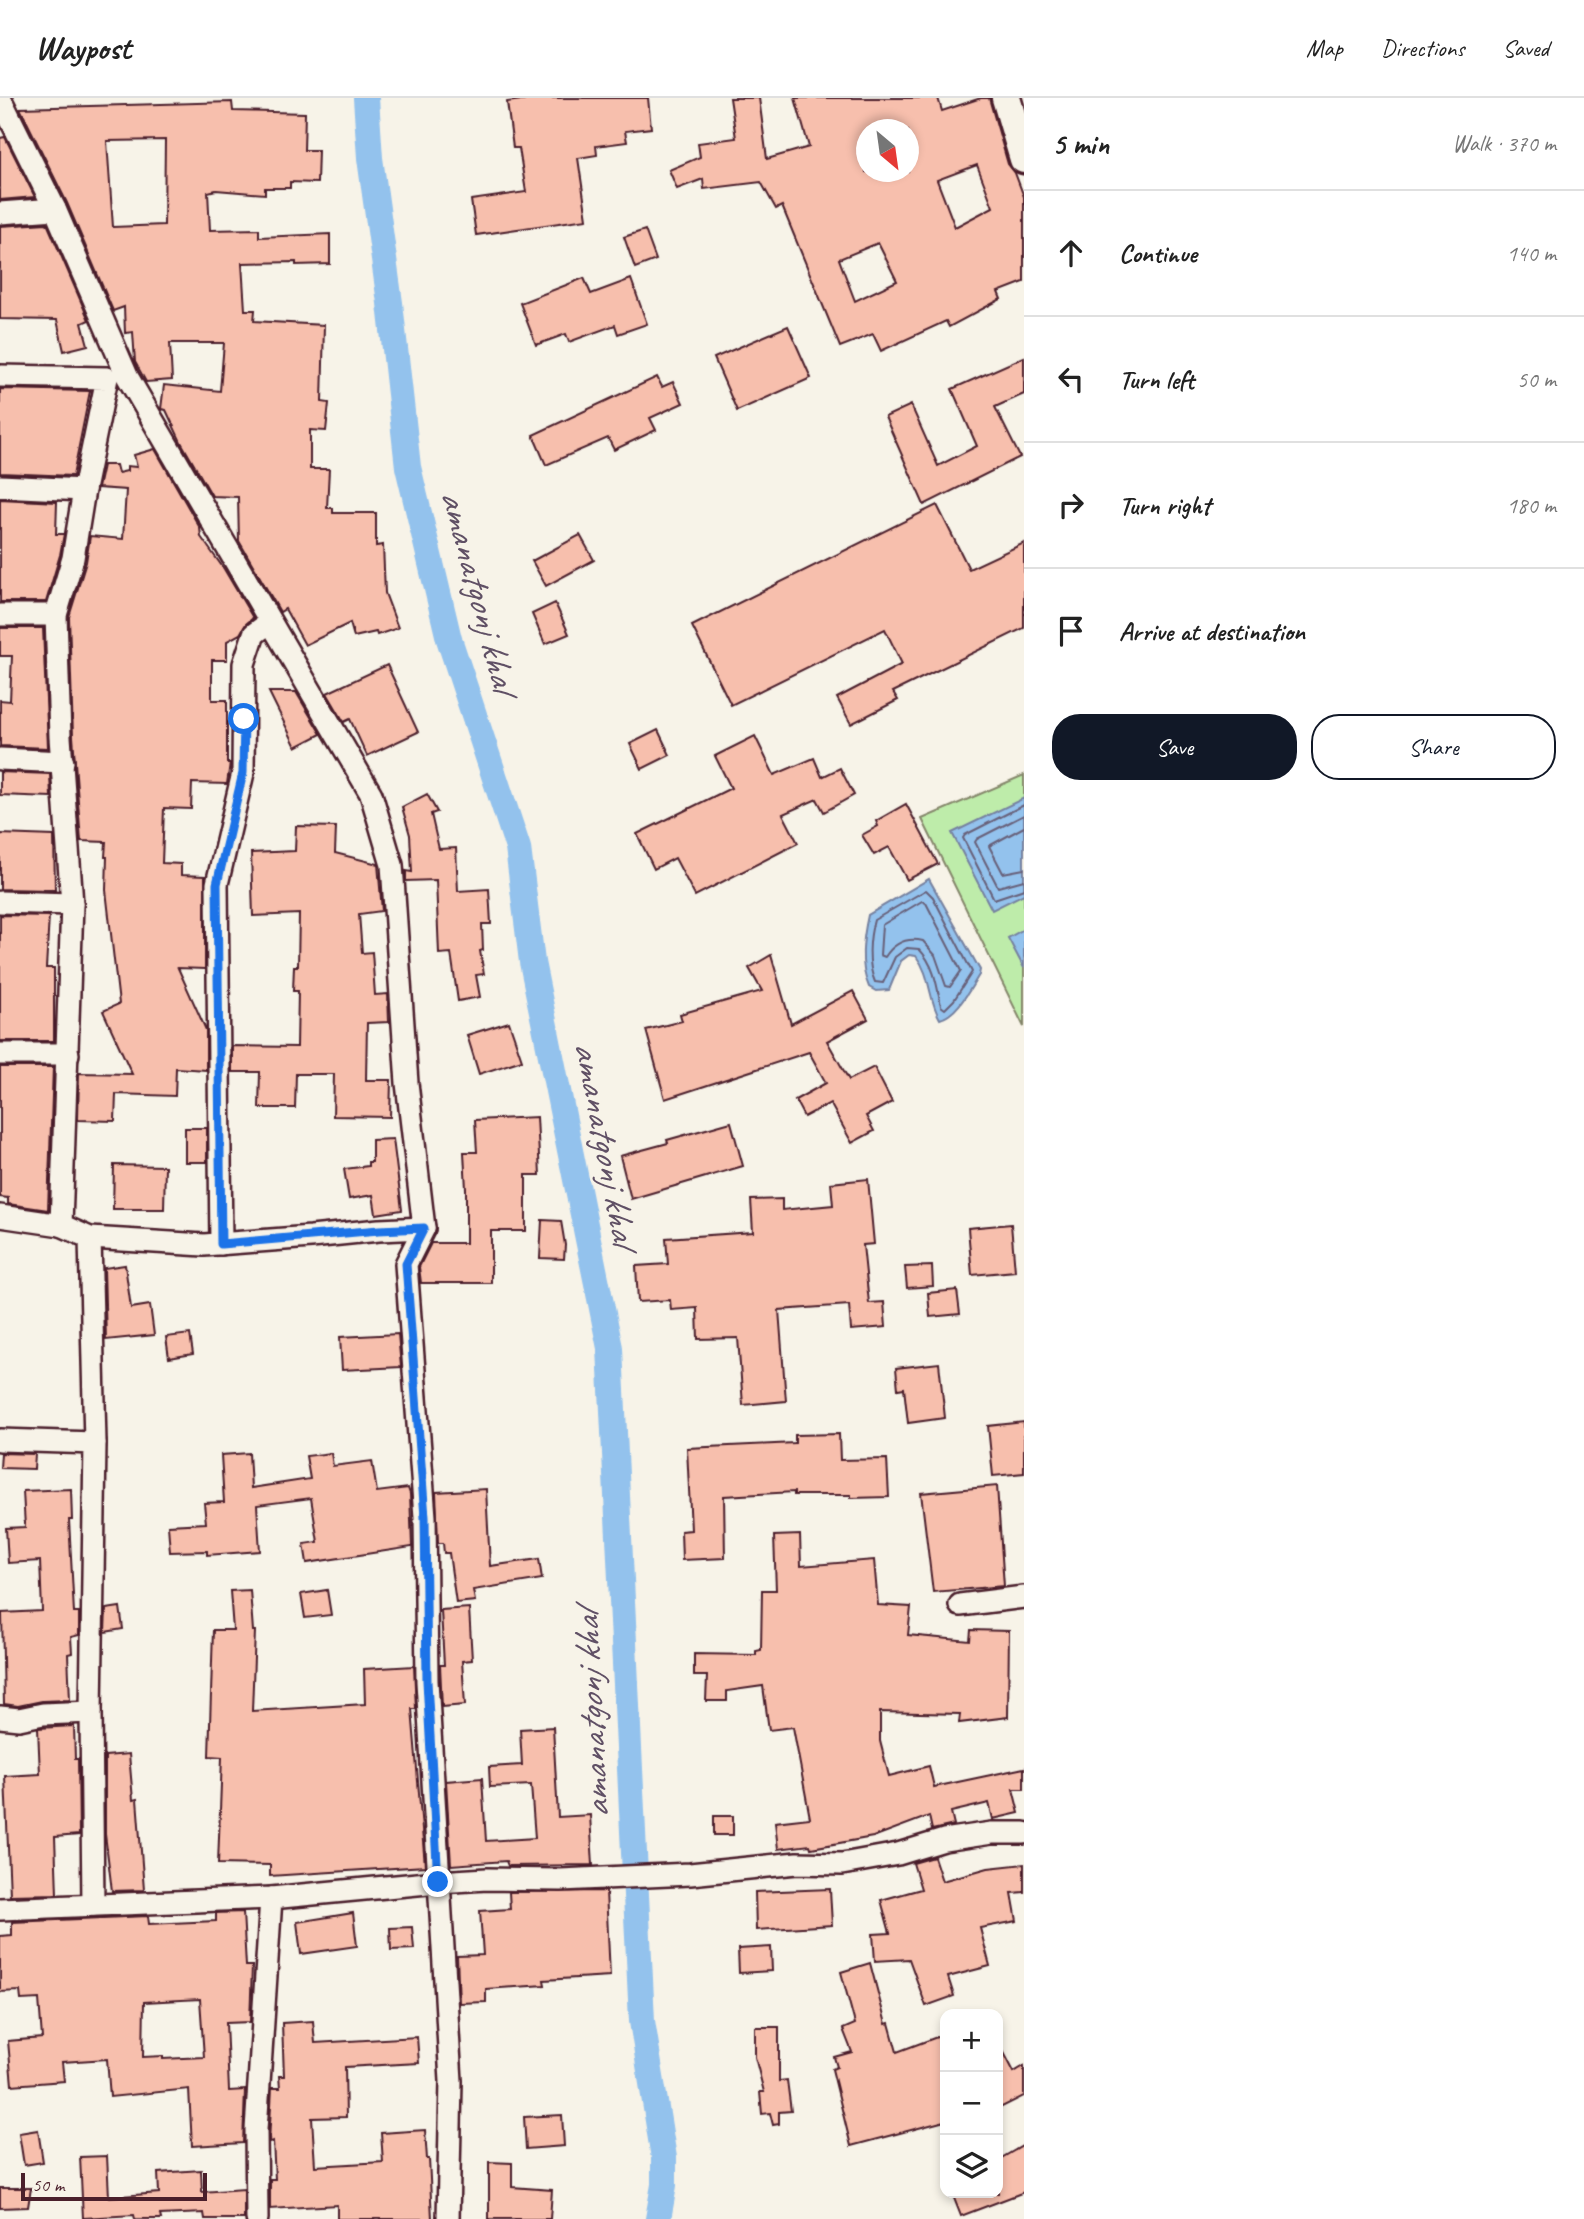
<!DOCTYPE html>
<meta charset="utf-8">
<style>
body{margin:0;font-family:Caveat,sans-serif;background:#f2f2f2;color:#222}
.controls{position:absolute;right:21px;bottom:21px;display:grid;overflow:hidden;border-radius:14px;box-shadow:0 4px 10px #0003}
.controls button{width:63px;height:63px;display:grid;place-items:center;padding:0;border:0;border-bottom:2px solid #e0e0e0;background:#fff;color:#222;font:35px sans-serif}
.compass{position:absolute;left:856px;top:21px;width:63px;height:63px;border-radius:50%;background:#fff;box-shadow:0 4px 10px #0003;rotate:151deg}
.scale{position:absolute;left:21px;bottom:18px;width:186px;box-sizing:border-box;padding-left:7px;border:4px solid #4a1f2b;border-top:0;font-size:19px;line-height:24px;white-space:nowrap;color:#4a1f2b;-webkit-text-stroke:5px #f7f3e8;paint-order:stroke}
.stop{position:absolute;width:21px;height:21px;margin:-16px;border:5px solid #1a73e8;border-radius:50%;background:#fff}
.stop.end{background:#1a73e8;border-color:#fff;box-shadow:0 2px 7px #0008}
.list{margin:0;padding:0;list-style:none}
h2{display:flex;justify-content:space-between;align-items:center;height:91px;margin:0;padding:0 28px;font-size:30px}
h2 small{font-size:23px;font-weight:400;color:#767676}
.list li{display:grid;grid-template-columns:46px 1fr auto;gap:21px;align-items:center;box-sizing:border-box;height:126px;padding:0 28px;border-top:2px solid #e0e0e0}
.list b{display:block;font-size:26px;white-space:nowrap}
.list em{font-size:23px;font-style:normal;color:#767676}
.actions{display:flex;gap:14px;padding:21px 28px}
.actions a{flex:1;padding:16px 0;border:2px solid #111827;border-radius:28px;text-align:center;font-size:24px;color:#111827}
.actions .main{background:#111827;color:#fff}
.icon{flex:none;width:38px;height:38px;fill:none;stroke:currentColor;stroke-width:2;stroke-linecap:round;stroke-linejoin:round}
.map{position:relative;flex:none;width:1024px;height:2121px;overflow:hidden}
header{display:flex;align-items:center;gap:42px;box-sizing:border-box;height:98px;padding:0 35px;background:#fff;border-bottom:2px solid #e0e0e0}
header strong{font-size:33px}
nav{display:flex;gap:38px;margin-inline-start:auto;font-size:24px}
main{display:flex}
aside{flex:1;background:#fff}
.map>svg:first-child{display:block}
.green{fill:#beecaa;stroke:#84866a;stroke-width:2}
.water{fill:#93c2ed;stroke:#76819f;stroke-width:2}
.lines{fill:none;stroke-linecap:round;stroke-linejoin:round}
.shore{stroke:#676079;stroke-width:2}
.canal{stroke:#93c2ed;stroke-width:26}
.building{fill:#f7bfad;stroke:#4a1f2b;stroke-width:2;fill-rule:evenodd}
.minor-casing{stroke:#4a1f2b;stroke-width:26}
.secondary-casing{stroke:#4a1f2b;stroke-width:33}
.minor{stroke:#f7f3e8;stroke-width:21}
.secondary{stroke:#f7f3e8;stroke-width:28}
.route{stroke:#1a73e8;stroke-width:9}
.labels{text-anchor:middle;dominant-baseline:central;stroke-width:5;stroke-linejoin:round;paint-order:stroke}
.water-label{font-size:37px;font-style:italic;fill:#605065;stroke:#f7f3e8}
</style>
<header>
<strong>Waypost</strong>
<nav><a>Map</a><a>Directions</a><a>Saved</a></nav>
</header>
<main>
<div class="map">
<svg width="1024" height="2121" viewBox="0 0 1024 2121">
<rect width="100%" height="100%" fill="#f7f3e8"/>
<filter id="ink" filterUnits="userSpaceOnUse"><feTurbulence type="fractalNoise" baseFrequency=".0143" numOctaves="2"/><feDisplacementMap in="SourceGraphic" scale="14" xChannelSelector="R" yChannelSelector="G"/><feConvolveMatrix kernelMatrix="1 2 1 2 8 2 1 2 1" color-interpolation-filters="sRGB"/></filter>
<g filter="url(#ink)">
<!-- green -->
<path class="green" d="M1024 677V929L922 721Z"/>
<!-- water -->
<g class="water">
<path d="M1024 700V796L992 812 952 735Z"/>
<path d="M929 781 980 872 979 877C970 891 957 917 940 921 928 901 931 877 916 858L909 857 901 863 889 892 876 893 869 889C859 867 863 840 868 817Z"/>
<path d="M1024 831V870L1008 840Z"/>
</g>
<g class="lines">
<!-- shore -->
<g class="shore">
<path d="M1024 707 965 737 963 740 994 801 1024 791"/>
<path d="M1024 717 977 741 975 744 998 789 1024 782"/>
<path d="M1024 729 989 748 1003 775 1024 771"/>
<path d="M926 792 933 799 972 874 954 902 945 911 941 908C937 887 934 866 919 851L907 850 895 859 883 885 875 884C867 866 869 840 874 822Z"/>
<path d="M922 803 926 805 961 873 950 889 946 888 935 857 923 843C906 839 894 845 885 859L880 857 882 827Z"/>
</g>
<!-- canal -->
<path class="canal" d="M366 0 370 60 390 205 408 369 449 541 518 750 532 864 610 1250 642 1923 664 2060V2087L658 2121"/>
</g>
<!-- building -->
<g class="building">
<path d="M536 0H648L651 30 625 33 627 44 596 48 597 57 578 60 587 121 476 137 471 102 526 94 519 50H513L507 4Z"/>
<path d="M730 0H759L767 61 809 49 795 0H938L942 13 981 0H989L1008 66 1015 75 1024 99V184L998 194 1001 201 949 229 946 223 881 253 873 236 840 249 782 108 776 111 761 84 704 91 703 81 677 91 669 72 700 59 698 45 736 40ZM866 32H908V74H866ZM977 67 993 109 955 129 937 82ZM878 145 897 183 855 203 839 161Z"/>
<path d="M232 4 233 13 305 15 304 52H318L317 85 290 84V90H265V96L216 92 208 94 210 132 259 131V139L330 136V166L296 167V164L242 165 245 212H255L254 223 324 227 322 304 329 305 326 333 310 332V371H329L327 410H333V415H376V448L383 447 385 495 398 530 377 537 376 534 354 539 350 525 305 547 285 511 280 514 239 443 238 399 212 398 181 344 166 312 161 311 164 287 220 293 224 245H170L172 282 146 284 135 264 133 234 125 235 124 209 113 213 67 105 20 10ZM165 42 164 127 113 129 107 43Z"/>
<path d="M5 39 35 99 0 102V40Z"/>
<path d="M47 125 89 222 82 225 88 247 64 253 57 222 0 221V128Z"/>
<path d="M645 132 656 162 635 170 624 139Z"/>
<path d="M584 180 591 196 631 181 647 226 618 236 615 227 569 244 566 236 536 247 520 205Z"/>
<path d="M788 228 811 280 737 313 714 260Z"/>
<path d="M1024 259V296L995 309 1020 359 924 407 885 319 911 307 938 368 977 348 952 291Z"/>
<path d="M657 279 662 289 673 284 683 305 650 320 656 332 614 352 608 340 546 367 533 337Z"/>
<path d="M0 291 90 293 73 378 0 375Z"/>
<path d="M155 351 200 430 201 439 224 471 253 520 246 526 240 536 227 543V562H212V602H227V665H230L227 686 192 685 191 711 164 710 162 765 181 766V777L205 778V871L178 870 206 932V972L176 970 175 998 116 996 115 1023 78 1022 79 975 132 976 103 913 119 906 106 792 107 759H105L106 744 81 743 73 638 69 519 86 464 90 438 123 441 126 392 98 390 103 367H116L118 375 127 373V368L137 369 134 357Z"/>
<path d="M0 401 57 404 56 436H64L60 457 46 504H0Z"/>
<path d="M937 407 969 471 1024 445V530L893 594 898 602 851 626 837 600 902 566 885 531 731 607 692 528Z"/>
<path d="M580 437 594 462 546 488 532 463Z"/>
<path d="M555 505 569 536 545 546 532 516Z"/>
<path d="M0 530H43L48 650 0 648V602L10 603 12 558H0Z"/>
<path d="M387 567 418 634 367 658 350 621 344 624 327 595Z"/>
<path d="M269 594H296L321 636 296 649Z"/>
<path d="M658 632 670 657 642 671 630 646Z"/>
<path d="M755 638 774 677 814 660 822 679 840 670 854 697 824 714 817 701 783 716 798 745 695 798 675 760 654 771 637 736 731 690 715 658Z"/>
<path d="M0 674 50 676 51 699 0 697Z"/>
<path d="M427 696 437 714 431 716 439 751 456 750 458 793 489 791 491 826H482L483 852 480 853 484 876 476 877 480 899 458 903 451 855 439 856 436 782 406 783V773L412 774 410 737 402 709Z"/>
<path d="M906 706 938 766 907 782 889 749 874 757 862 737 878 728 876 723Z"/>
<path d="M296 728 336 729 335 755 378 766 382 813 359 816 362 855 372 854 375 897 388 896 389 924 367 925 366 982H391L390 1019 333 1018 334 976H296L295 1010H259L260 974H232V948L297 949 298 893H293L294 868H298L299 816 253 818 251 755 295 753Z"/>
<path d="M0 736 54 738 55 792 0 791Z"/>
<path d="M0 817 49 818 46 870H54V943H0Z"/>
<path d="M771 857 791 926 853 893 868 921 827 943 849 982 874 969 892 1004 866 1018 874 1033 852 1045 830 1005 804 1019 795 1002 826 985 809 954 665 1001 646 932 682 923 680 916 762 893 749 870Z"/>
<path d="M509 924 522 962 479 976 467 937Z"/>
<path d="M0 969H53L48 1112 8 1106V1100L0 1099Z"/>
<path d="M537 1019 540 1077H526V1133H491V1185H421L419 1169 431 1145H466V1091L464 1054H477L475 1022Z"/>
<path d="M731 1024 743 1068 631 1101 620 1058 668 1045 667 1042Z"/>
<rect x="185" y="1030" width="22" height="34"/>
<path d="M393 1041 402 1112 376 1116 373 1097 349 1101 344 1071 368 1068V1064H372V1042Z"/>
<path d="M114 1067 165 1068 164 1111H113Z"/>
<path d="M868 1081 874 1146 863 1147 869 1205 884 1204 886 1229 851 1232 849 1207 779 1212 786 1303 743 1307 738 1240 698 1241 697 1210 671 1212 670 1202 638 1204 636 1168 668 1166 666 1140 753 1134 751 1102 782 1101V1112L833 1107 831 1085Z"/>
<path d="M542 1122 561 1123 565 1147 564 1161 540 1160Z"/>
<path d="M1011 1126 1015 1173 972 1177 968 1130Z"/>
<path d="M125 1167 131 1210 150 1207 154 1237 106 1242 104 1170Z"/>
<path d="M932 1168 933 1188 907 1190 905 1169Z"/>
<path d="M957 1192 960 1216 930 1219 928 1195Z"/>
<path d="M190 1236 193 1256 169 1260 166 1239Z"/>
<path d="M398 1236 401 1269 342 1272 340 1239Z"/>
<path d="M939 1265 945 1320 908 1325 904 1290 898 1291 896 1270Z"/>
<path d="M1024 1324V1375L993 1378 988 1328Z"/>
<path d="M839 1336 840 1362 887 1361 889 1399 851 1400V1397H794V1394L724 1398 725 1460 682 1462 681 1433 691 1432 687 1350 795 1345V1337Z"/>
<path d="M1 1355 35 1356 34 1371 0 1370Z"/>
<path d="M249 1355 251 1390 310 1381 306 1358 331 1355 333 1368 372 1363 377 1394 408 1390 410 1396 412 1449 307 1465 304 1446 318 1444 311 1400 257 1407 260 1453 207 1457V1453L170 1454 168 1427 206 1425 204 1405 224 1404 221 1357Z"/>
<path d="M997 1388 1004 1488 933 1494 921 1395Z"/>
<path d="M71 1391 72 1422H69L74 1515H79V1537L71 1539 72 1555 68 1556 70 1602 42 1603 18 1608 4 1606 2 1515 42 1513 40 1463 8 1465 6 1430 25 1429 23 1393Z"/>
<path d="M486 1391 490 1468 539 1461 542 1481 473 1492 475 1503 456 1505 449 1455H444L443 1445H438L436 1394Z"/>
<path d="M800 1437 801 1468 874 1462 878 1507 911 1509 908 1537 970 1543 971 1532 1009 1533 1008 1619 959 1625 960 1616 880 1614V1643L889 1678 929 1668 934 1689 1024 1670V1691H1013L1019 1715 993 1721 989 1705 951 1714 954 1727 932 1732 929 1718 873 1739 811 1750 810 1747 778 1751 775 1724 810 1720 793 1629 769 1632 763 1588 727 1593V1603H706L707 1578H694V1556L756 1557V1553L761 1552 762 1492H776L774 1438Z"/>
<path d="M250 1492 253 1533H255L252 1613 365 1606 364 1571 414 1568 416 1611H412L425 1768 270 1778V1767L218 1766 222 1659 209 1658 213 1532H233L230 1493Z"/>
<path d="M327 1492 331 1517 305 1520 301 1496Z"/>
<path d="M120 1509 123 1531 105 1534 106 1511Z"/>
<path d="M469 1510 472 1562 462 1563 465 1607 442 1609 440 1567H444L441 1512Z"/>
<path d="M74 1628 75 1661H78L79 1737 55 1739 57 1796 10 1797 5 1678 40 1676 38 1630Z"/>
<path d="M553 1629 558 1719 590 1717 593 1767 508 1768 506 1763 451 1767 446 1683 482 1680 486 1743 535 1740 531 1687 490 1689 489 1669 522 1667 520 1631Z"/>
<path d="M129 1656 133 1702 137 1701 144 1792 112 1793 105 1736V1658Z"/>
<rect x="714" y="1718" width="19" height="19"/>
<path d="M934 1759 942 1783 988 1770 1024 1766V1794L1012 1795 1017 1823 980 1830 990 1868 948 1879 954 1898 926 1908 909 1861 875 1863 873 1836 890 1835 881 1802 921 1791 913 1765Z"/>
<path d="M830 1791 832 1827 756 1832 755 1794Z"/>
<path d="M606 1793 610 1878 544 1882 545 1887 486 1891V1904L459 1905 457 1858 483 1857 480 1813 510 1811 509 1794Z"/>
<path d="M243 1814 246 1868H252L250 1924 226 1925 229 1993 245 1992 243 2045 192 2048 189 1991 110 1999 107 1961 62 1964 64 1983 12 1987 8 1943 42 1940 39 1901 21 1902 20 1893 0 1894V1838L12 1837V1824L148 1818 149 1826 216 1823V1815ZM200 1901 204 1959 163 1961V1958L143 1959 144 1904Z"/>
<path d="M353 1815 357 1848 301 1856 297 1824Z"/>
<path d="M412 1829 414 1851 391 1852 390 1830Z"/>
<path d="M771 1849 772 1873 739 1875 738 1851Z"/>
<path d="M870 1865 886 1926 889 1925 897 1954 945 1936V2023L851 2048 832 1971 837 1969 834 1959 852 1954 843 1931 855 1926 841 1874Z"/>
<path d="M313 1923 315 1945 417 1939 419 1965 345 1969 346 2019 312 2020 315 2068 383 2064 381 2035 425 2032 427 2061H429L432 2121H337V2107L270 2111V2081H275L273 2043 269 2044 272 1990H280L279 1978H284L282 1925Z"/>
<path d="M755 1929H779V1983L787 1982 791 2013 779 2014V2026L773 2027 770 2015 762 2016 760 1994H764L755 1959Z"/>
<path d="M998 1943 1014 1974 1024 1968V1998L998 2011Z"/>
<path d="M562 2017 564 2048 526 2051 524 2019Z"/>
<path d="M38 2032 43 2064 24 2067 19 2035Z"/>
<path d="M1024 2047V2094L961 2118 952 2095H998V2062Z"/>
<path d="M107 2058 109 2099 159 2095 158 2075 201 2072 202 2094 244 2091V2121H205L204 2115 160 2117 161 2121H135L134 2117 83 2120 80 2059Z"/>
<path d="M489 2064 512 2065V2089L552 2092 550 2121H489Z"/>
<path d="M0 2090H31L28 2109 0 2110Z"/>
</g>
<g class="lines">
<defs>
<g id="minor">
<path d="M0 0 55 111 127 278 371 696 392 767 407 985 424 1130 406 1166 425 1419 427 1583 451 1983 448 2121"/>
<path d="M0 115 55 111"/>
<path d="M0 278 107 280 84 392 73 460 56 517 60 639 72 806 61 1127 90 1140 204 1147 311 1139 379 1132 424 1130"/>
<path d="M0 388 84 392"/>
<path d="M0 517H56"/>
<path d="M0 661 63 664"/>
<path d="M0 804 72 806"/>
<path d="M0 956H68"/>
<path d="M0 1118 61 1127"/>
<path d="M90 1140 95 1345"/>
<path d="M221 1146 217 786 243 675 244 566 254 536 270 524"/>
<path d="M0 1342 95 1345 91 1614 93 1807"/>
<path d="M960 1507 1024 1499"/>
<path d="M0 1619 19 1621 43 1616 91 1614"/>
<path d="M0 1811 271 1800 438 1784 487 1781 561 1782 690 1776 797 1765 842 1766 898 1756 944 1742 992 1735H1024"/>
<path d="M257 2121 256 2032 271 1800"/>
</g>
<path id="secondary" d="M1006 0 1024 61"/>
</defs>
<!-- minor casing -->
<use href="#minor" class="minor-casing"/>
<!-- secondary casing -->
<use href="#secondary" class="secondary-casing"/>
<!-- minor -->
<use href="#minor" class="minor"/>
<!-- secondary -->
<use href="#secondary" class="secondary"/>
</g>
</g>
<g class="lines" filter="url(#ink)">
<!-- route -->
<path class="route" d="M244 621 243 675 217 786 221 1146 379 1132 424 1130 406 1166 425 1419 427 1583 438 1784"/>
</g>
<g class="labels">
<!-- water labels -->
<g class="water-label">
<text transform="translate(479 492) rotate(75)">amanatgonj khal</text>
<text transform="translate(606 1045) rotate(79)">amanatgonj khal</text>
<text transform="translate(591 1617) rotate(-93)">amanatgonj khal</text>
</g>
</g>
</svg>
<div class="controls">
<button>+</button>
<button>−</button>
<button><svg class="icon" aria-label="layers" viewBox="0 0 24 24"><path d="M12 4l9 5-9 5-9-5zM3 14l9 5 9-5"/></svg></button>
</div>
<svg class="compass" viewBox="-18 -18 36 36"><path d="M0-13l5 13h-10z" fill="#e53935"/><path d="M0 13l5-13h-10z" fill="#767676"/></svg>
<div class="scale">50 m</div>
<div class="stop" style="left:244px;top:621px"></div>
<div class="stop end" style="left:438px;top:1784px"></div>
</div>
<aside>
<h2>5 min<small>Walk · 370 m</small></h2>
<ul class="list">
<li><svg class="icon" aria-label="ahead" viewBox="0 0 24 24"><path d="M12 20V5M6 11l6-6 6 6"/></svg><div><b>Continue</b></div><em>140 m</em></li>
<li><svg class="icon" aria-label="left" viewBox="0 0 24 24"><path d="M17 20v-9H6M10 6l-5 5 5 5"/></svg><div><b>Turn left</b></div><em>50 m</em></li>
<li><svg class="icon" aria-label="right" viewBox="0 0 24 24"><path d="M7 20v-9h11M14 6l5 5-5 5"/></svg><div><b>Turn right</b></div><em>180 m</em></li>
<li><svg class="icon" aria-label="arrive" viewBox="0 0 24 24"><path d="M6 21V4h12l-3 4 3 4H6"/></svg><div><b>Arrive at destination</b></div></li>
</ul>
<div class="actions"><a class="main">Save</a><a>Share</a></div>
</aside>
</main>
